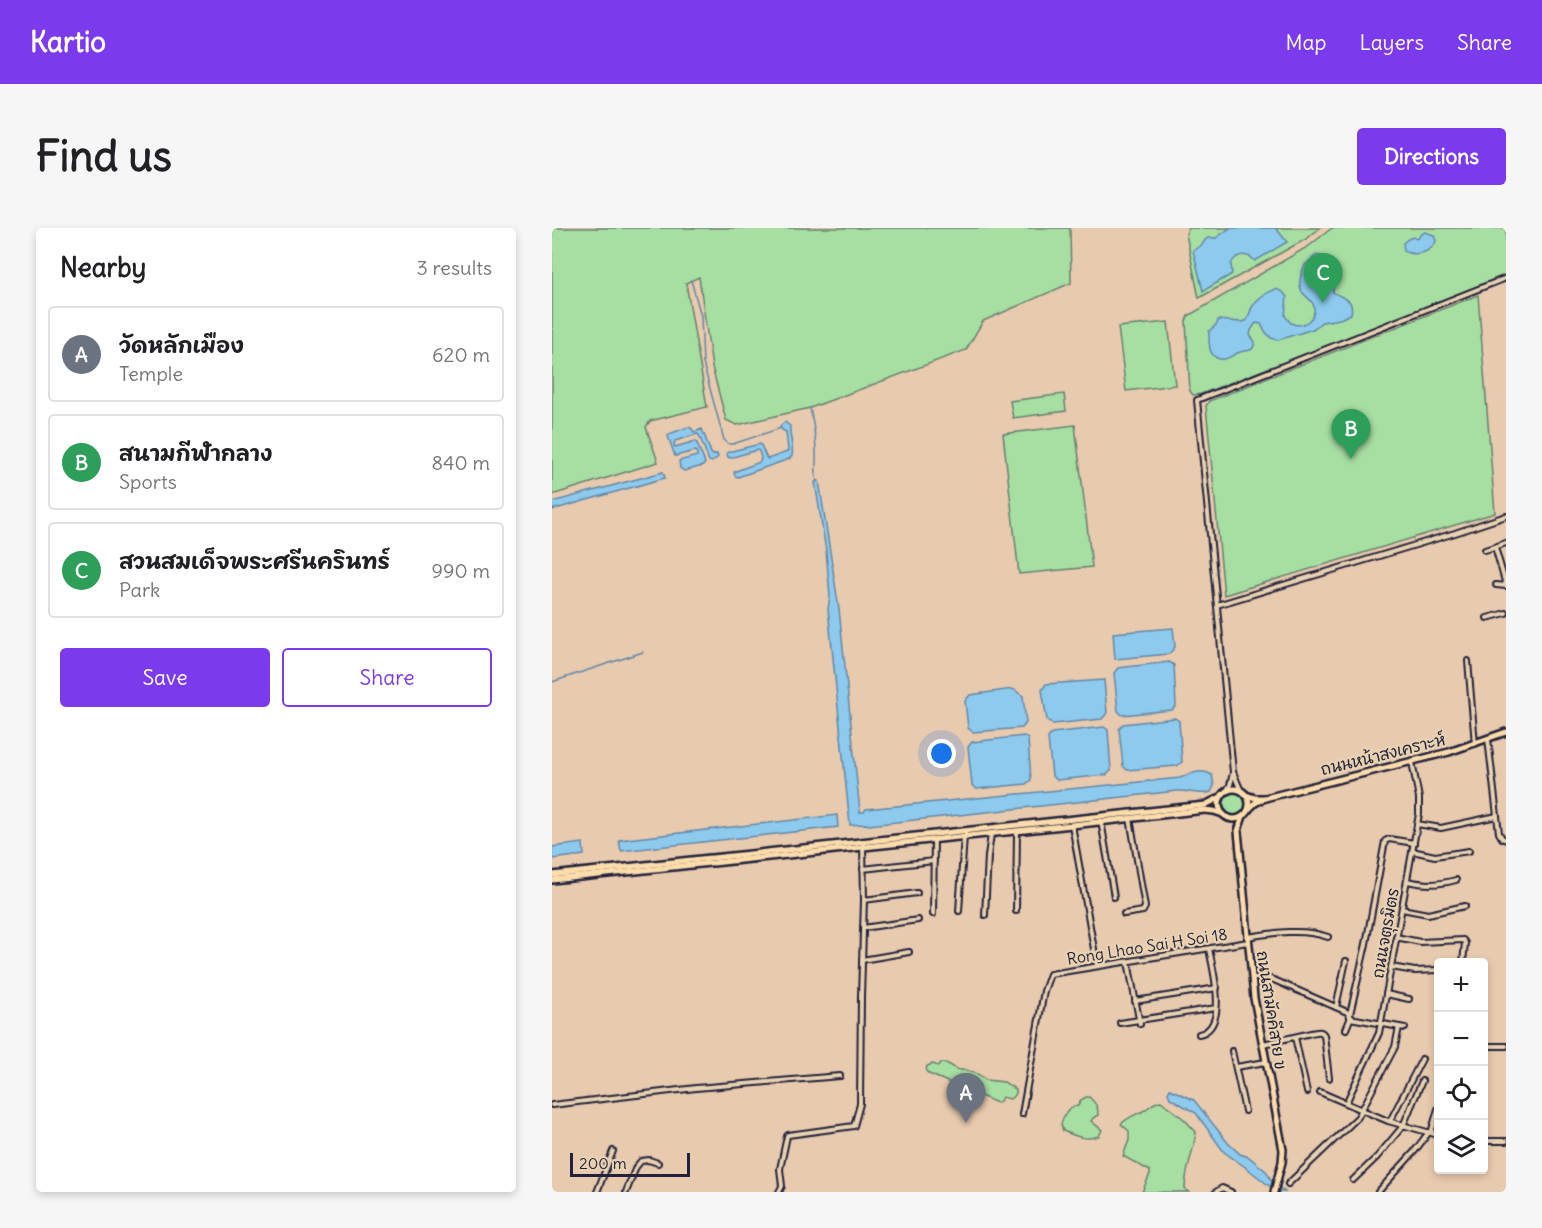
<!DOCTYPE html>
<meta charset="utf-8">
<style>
body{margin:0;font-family:Delius,"Playpen Sans Thai",sans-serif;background:#f6f6f6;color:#202124}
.controls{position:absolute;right:18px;bottom:18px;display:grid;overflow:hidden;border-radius:6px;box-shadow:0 3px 9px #0003}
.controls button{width:54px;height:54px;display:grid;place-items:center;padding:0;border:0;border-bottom:2px solid #e0e0e0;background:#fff;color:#202124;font:30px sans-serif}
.scale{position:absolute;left:18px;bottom:15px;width:120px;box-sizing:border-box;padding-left:6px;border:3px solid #22223b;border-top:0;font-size:16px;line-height:21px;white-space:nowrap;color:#22223b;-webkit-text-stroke:4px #e9d2b2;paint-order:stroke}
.you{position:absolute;left:390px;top:526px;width:21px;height:21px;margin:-15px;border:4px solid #fff;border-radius:50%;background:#1a73e8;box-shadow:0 0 0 9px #1a73e833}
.badge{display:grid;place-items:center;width:39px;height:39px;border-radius:50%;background:#7c3aed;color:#fff;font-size:20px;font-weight:700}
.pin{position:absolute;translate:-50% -50px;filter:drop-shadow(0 2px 3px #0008)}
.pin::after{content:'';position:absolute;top:32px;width:21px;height:18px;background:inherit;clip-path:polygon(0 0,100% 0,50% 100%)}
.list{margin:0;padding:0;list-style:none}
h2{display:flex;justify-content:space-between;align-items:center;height:78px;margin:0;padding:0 24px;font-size:26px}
h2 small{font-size:20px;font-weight:400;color:#757577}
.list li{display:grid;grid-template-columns:39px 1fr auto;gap:18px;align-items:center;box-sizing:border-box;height:96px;margin:0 12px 12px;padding:0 12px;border:2px solid #e0e0e0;border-radius:6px}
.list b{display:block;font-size:22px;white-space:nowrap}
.list p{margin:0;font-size:20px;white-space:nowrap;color:#757577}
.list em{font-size:20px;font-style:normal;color:#757577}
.actions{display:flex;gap:12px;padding:18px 24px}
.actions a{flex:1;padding:14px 0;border:2px solid #7c3aed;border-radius:6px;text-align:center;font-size:21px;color:#7c3aed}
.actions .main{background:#7c3aed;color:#fff}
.icon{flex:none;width:33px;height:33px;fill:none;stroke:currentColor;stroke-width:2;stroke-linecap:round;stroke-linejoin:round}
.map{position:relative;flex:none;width:954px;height:964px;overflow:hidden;border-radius:6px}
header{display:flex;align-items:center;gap:36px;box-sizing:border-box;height:84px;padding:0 30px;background:#7c3aed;color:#fff}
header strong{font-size:28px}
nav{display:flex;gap:33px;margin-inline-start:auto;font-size:21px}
.intro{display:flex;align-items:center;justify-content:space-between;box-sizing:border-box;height:144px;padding:0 36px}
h1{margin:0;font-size:42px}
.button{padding:15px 27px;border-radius:6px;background:#7c3aed;color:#fff;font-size:21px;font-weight:700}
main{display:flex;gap:36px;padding:0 36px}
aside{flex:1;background:#fff;border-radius:6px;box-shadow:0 3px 9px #0003}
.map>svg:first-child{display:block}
.green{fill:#a7dea2;stroke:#64806e;stroke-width:1.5}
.water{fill:#8dcaed;stroke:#6287a6;stroke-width:1.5}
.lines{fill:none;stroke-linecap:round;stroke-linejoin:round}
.stream{stroke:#6287a6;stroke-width:1.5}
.minor-casing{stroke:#22223b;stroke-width:8}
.major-casing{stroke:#22223b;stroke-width:10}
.minor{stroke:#e9d2b2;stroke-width:4}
.major{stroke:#fcdcac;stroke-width:5}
.labels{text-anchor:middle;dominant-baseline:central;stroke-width:4.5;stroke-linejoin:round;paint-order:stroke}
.street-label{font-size:16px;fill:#22223b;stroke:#e9d2b2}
</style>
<header>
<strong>Kartio</strong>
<nav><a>Map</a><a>Layers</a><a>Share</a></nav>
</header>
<div class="intro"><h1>Find us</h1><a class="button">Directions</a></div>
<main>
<aside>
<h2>Nearby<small>3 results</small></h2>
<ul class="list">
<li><span class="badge" style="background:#6b7280">A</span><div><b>วัดหลักเมือง</b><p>Temple</p></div><em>620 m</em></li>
<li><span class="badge" style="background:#2e9e5b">B</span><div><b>สนามกีฬากลาง</b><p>Sports</p></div><em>840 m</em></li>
<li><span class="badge" style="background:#2e9e5b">C</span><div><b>สวนสมเด็จพระศรีนครินทร์</b><p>Park</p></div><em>990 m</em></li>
</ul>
<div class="actions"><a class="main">Save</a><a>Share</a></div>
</aside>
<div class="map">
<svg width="954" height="964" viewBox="0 0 954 964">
<rect width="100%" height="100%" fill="#e8caaf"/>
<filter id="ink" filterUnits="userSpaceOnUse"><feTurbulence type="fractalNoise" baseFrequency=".0167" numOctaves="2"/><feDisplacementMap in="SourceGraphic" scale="12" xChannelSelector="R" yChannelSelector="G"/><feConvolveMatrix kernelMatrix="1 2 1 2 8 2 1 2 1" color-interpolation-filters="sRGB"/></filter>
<g filter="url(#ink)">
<!-- green -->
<g class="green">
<path d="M0 0H518L519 55 431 93 414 122 258 180 185 197 174 192 160 139 147 49 134 55 155 179 98 193 94 199 106 234 0 267Z"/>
<path d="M637 0H768L754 11 647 70 634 6Z"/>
<path d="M780 0H954V48L649 166 641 167 638 163 634 93 636 88 757 18Z"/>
<path d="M926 67 943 285 672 367 654 178 657 173Z"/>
<path d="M616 94 623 157 574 163 566 99Z"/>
<path d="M512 166 514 183 461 190 458 173Z"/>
<path d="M523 197 540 339 467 346 451 206Z"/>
<circle cx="683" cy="576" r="11"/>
<path d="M389 835H394L407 842H414L427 847 434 852 452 854 464 862V866L458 871 450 869 448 873 445 875 377 846 374 843 375 838 381 836 386 838Z"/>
<path d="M534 869H537C543 874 547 879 546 887L541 890 539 893 550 902 547 908C534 913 523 908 511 903L509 896C513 886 514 879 526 878L529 872Z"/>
<path d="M609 873 633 892 644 904C642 924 633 941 633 961L637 964H590L598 946V943L571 928 577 912V903L569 896C576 889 583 887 591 883 598 879 601 874 609 873Z"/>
</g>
<!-- water -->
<g class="water">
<path d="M678 0H724L735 14 703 33C695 24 684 26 679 36L680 46 651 63 641 22C643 21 646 20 648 18 656 12 650 9 664 10Z"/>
<path d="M873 4 882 7 884 13C879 25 863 29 852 23L851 15 856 11 861 9 864 11 866 10 869 6Z"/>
<path d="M764 27C775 30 781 32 786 43L781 54V64C793 72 802 70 799 86L788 91 770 94 761 101 726 112 719 110 712 102 709 96 704 95 699 102 698 107 703 114C700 126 697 121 688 124 679 127 671 137 661 127 656 123 657 110 657 103L665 96 666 92 689 94 694 93C696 91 697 87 698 84 702 72 713 65 724 61L731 64 735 69 733 88C735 90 737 93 739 95 750 101 764 91 762 79 761 72 755 70 751 65 745 58 749 44 753 37 756 34 761 30 764 27Z"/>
<path d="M233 194 238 198C237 209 242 217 240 228L237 231 186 249 183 248 182 244 184 243 208 234 209 230 207 223 205 222 178 230 176 229 175 226 176 224 208 216 209 217 214 229 216 231 235 224 236 222 234 204 230 202 228 198Z"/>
<path d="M136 199 139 200 142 204 150 201 159 225 161 227 165 226 166 229 160 234 157 233 148 209 146 206 123 213 122 216 123 219 144 213 153 235 151 238 132 243 128 240 127 233 145 228V224L143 223 123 228 116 208 117 206Z"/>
<path d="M111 244 113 250 0 282V274Z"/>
<path d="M267 253 287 381 308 584H312L314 581 628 550C639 546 649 540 660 547L662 558 659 564C649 568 636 562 625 563L317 597 314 596 298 597 276 381 278 368 274 323 263 254Z"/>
<path d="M621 400 623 419 617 426 563 431 561 405Z"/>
<path d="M617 434 622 437 624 478 620 482 570 487 566 483 562 445 566 440Z"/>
<path d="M552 452 555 485 550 491 501 496 495 492 490 462 494 456Z"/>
<path d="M461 461 471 468 474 495 470 500 421 504 416 500 413 473 418 467Z"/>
<path d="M623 490 627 493 630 534 625 538 575 542 571 538 567 501 571 496Z"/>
<path d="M552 499 556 502 559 543 554 547 505 552 500 548 496 510 500 505Z"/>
<path d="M472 508 476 511 479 552 474 556 425 561 420 557 416 519 420 514Z"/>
<path d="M285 587 286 599 69 623 67 612Z"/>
<path d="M31 615 32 627 0 631V619Z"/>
<path d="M618 861 642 872 676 915 688 926 697 929 715 944 719 952 733 964H725L696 941 672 924 644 885 618 870 616 865Z"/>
</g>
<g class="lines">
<!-- stream -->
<g class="stream">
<path d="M139 52 149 88 151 135 172 212 177 216H181L229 200"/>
<path d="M258 180C261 195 264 208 264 224 265 234 262 243 265 253"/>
<path d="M0 454 91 424"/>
</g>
<defs>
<g id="minor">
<path d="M943 319 954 357"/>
<path d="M933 322 954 315"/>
<path d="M944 357 954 358"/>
<path d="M665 377 903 305 954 288"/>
<path d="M935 390 954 385"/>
<path d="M916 433 923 516"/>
<path d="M936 511 947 605 950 610 954 612"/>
<path d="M689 563 681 544 645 172 954 50"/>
<path d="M674 564 678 557 681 545"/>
<path d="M549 593 562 669"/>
<path d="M865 596 889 600 945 588"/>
<path d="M520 597 545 738"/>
<path d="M860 623 883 628 917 623"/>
<path d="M311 641 382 633"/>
<path d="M855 653C874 657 885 657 904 652"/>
<path d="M312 672 365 665"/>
<path d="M850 681 876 686 913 678"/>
<path d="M407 683 412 608"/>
<path d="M464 683 465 603"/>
<path d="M381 686 382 612"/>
<path d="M572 686 591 683 593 679 578 590"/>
<path d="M433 687 436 628 439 606"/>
<path d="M311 700 366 692"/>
<path d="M695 709C721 705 751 700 776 709"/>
<path d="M844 709 868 714 911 712 913 715 911 734"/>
<path d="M310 732 357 724"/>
<path d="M576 734 588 796"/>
<path d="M839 739 863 743 886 742"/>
<path d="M700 750H715L722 752 795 784 799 789 794 801"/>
<path d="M834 766 857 771"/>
<path d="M583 773 665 760"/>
<path d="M784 779 794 733"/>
<path d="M798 786 814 716 833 613 837 611 862 615"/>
<path d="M798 790 853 800"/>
<path d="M568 795 664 780"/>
<path d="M647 806C677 800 661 741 657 721"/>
<path d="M743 809 755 864"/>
<path d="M711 816 759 805C765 804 769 802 772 807L777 850"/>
<path d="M932 818H954"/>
<path d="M680 823 693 883"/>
<path d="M684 839 714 834"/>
<path d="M768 864 836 893 886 907"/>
<path d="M794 875 827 805 867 586V570L860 534"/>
<path d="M0 877 144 860 288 848"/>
<path d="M470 886 492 763 498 746 696 714"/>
<path d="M838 893 870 831"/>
<path d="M879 905 886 881"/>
<path d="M932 913H954"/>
<path d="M801 952 825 929 851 898 870 853"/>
<path d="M736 956 806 889 843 819 847 799"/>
<path d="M45 964 61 923"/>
<path d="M74 964 84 939 89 933 97 932 106 935"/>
<path d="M227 964 230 958 228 941 235 908 236 907 302 898 308 876 309 768 312 672 311 617"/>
<path d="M664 964 670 960 679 964"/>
<path d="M826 964 862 924 877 904"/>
</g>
<g id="major">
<circle cx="682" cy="576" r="15"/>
<path d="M694 567 703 570H713"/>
<path d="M696 582 703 575 713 570 897 524 954 504"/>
<path d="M691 588 686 603 702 770 731 922 730 934 722 964"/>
<path d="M160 630 653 577 669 569"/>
<path d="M161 635 520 597 653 582 662 583 671 586"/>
<path d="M0 647 158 630"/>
<path d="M0 652 158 635"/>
</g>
</defs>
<!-- minor casing -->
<use href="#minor" class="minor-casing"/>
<!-- major casing -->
<use href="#major" class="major-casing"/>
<!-- minor -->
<use href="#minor" class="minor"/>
<!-- major -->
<use href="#major" class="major"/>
</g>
</g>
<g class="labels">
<!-- street labels -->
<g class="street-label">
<text transform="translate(831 526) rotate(-14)">ถนนหน้าสงเคราะห์</text>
<text transform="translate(833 705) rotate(-80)">ถนนจตุรมิตร</text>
<text transform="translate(595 718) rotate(-9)">Rong Lhao Sai H Soi 18</text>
<text transform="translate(720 782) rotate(81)">ถนนสามัคคีสาย ข</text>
</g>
</g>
</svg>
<div class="controls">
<button>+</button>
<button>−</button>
<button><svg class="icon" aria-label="locate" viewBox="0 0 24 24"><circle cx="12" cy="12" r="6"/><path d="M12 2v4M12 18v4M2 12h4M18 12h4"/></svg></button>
<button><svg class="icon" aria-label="layers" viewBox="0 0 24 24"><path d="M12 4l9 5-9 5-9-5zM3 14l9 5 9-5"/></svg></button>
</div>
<div class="scale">200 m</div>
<div class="you"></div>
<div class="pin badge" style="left:414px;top:895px;background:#6b7280">A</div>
<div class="pin badge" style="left:799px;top:231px;background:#2e9e5b">B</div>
<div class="pin badge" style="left:771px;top:75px;background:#2e9e5b">C</div>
</div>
</main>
